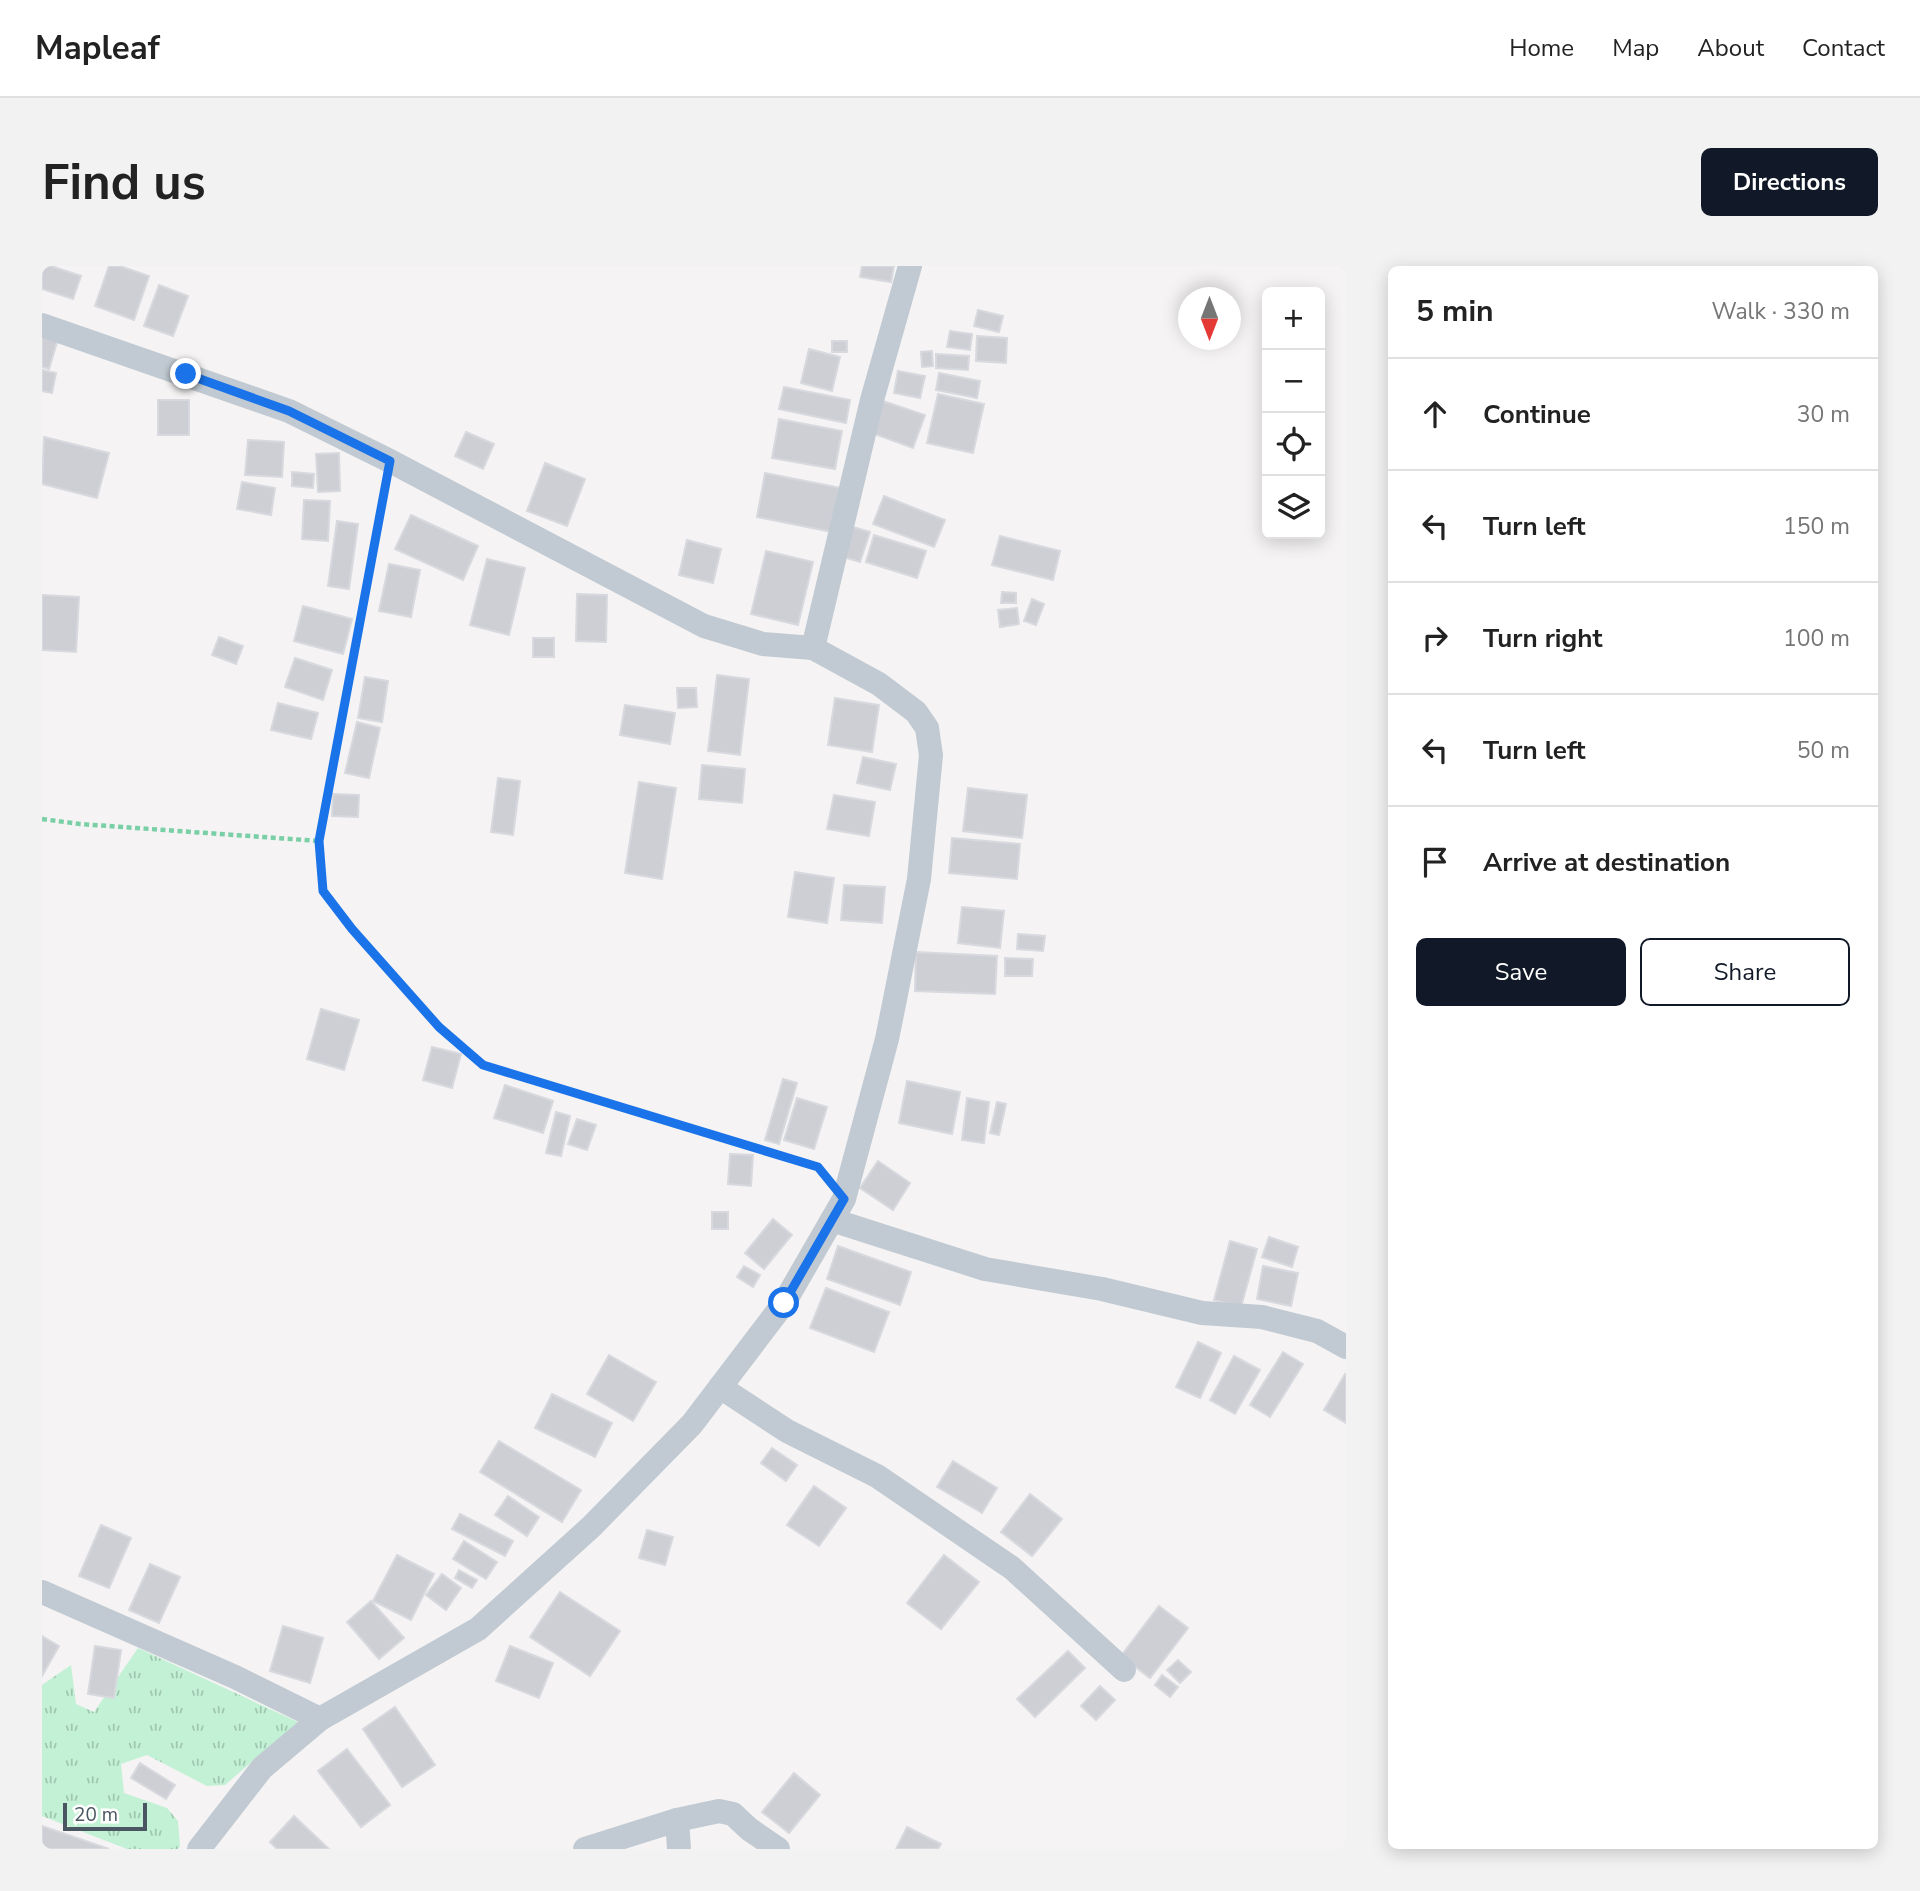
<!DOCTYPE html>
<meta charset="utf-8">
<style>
body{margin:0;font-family:"Nunito Sans",sans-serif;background:#f2f2f2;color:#222}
.controls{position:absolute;right:21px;top:21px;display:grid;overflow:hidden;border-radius:10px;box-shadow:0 4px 18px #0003}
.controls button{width:63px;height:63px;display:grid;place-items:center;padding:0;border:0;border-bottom:2px solid #e0e0e0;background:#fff;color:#222;font:35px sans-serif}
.compass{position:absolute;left:1136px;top:21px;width:63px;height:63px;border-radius:50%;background:#fff;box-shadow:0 4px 18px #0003;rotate:180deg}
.scale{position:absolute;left:21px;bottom:18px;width:84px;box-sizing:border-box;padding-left:7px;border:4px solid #4a5661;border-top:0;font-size:19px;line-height:24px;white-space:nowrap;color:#4a5661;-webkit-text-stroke:5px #fff;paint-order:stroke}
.stop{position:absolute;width:21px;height:21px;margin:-16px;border:5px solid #1a73e8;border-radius:50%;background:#fff}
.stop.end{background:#1a73e8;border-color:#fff;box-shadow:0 2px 7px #0008}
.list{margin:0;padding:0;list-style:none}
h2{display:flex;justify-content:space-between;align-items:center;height:91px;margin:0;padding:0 28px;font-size:30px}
h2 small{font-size:23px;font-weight:400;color:#767676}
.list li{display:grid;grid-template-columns:46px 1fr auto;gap:21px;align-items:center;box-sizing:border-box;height:112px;padding:0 28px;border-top:2px solid #e0e0e0}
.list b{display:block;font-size:26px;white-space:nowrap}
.list em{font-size:23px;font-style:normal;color:#767676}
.actions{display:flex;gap:14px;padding:21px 28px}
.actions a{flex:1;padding:16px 0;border:2px solid #111827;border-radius:10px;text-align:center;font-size:24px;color:#111827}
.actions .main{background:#111827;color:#fff}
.icon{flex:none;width:38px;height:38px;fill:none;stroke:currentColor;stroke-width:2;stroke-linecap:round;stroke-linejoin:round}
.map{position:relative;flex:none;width:1304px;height:1583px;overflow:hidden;border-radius:10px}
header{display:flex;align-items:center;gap:42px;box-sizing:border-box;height:98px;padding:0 35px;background:#fff;border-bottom:2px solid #e0e0e0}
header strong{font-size:33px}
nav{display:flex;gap:38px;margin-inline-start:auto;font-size:24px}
.intro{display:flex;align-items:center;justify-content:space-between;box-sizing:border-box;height:168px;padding:0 42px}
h1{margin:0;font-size:49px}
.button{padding:18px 32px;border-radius:10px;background:#111827;color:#fff;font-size:24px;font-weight:700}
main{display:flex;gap:42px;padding:0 42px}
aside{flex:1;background:#fff;border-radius:10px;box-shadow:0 4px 18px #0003}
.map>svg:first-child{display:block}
.grass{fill:url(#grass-tufts)}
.building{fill:#cdcfd5;stroke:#d7d9de;stroke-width:2}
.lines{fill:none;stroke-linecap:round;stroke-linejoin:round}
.path{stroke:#7ad0a6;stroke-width:4.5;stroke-dasharray:5 3.5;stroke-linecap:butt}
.street{stroke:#c1cad2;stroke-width:24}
.route{stroke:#1a73e8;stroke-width:9}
</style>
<header>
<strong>Mapleaf</strong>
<nav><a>Home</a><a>Map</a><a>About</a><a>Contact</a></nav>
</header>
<div class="intro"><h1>Find us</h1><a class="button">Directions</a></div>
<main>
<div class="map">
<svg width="1304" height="1583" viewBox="0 0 1304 1583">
<defs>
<pattern id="grass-tufts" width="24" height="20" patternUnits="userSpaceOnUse" patternTransform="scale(1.75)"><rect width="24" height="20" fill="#c3f1d5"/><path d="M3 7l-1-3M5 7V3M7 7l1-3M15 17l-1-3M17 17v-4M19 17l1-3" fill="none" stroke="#a0c6b0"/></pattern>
</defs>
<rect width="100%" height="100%" fill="#f5f3f3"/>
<!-- grass -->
<path class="grass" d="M96 1382 256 1456 183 1519 165 1520 105 1489 79 1498 82 1527 125 1542 136 1555 138 1580 136 1583H85L0 1550V1419L29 1399 34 1438 52 1446Z"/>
<!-- building -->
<g class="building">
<path d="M0 0H9L39 10 31 33 0 23Z"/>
<path d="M67 0H78L107 10 92 54 53 40Z"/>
<path d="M820 0H852L849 16 818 11Z"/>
<path d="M117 19 146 30 131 70 102 60Z"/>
<path d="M936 44 961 50 957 66 932 60Z"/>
<path d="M908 65 930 68 928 84 905 81Z"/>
<path d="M0 68 16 73 7 103 0 101Z"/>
<path d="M935 70 965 72 964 97 934 95Z"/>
<rect x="790" y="75" width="15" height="11"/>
<path d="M767 83 798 91 790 125 759 117Z"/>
<path d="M890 85 891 100 880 101 879 86Z"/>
<path d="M894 88 927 90 926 104 894 102Z"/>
<path d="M0 104 14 107 10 127 0 125Z"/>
<path d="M856 105 883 110 878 132 852 127Z"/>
<path d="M897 107 938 115 935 132 894 124Z"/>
<path d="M742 121 808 134 804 157 737 143Z"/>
<path d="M896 128 942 138 931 187 885 177Z"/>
<rect x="116" y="134" width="31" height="35"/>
<path d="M838 134 883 149 871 182 827 166Z"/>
<path d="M737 153 800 165 793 203 730 192Z"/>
<path d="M424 166 452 178 441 203 413 190Z"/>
<path d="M2 171 67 187 55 232 0 218Z"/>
<path d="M206 174 242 176 240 211 203 209Z"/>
<path d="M297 187 298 225 276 226 274 188Z"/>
<path d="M503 197 543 213 525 260 485 245Z"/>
<path d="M250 206 272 208 271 222 250 220Z"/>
<path d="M723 207 799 222 790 266 715 251Z"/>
<path d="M200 216 233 222 229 249 195 243Z"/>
<path d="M842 230 903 254 892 281 831 258Z"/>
<path d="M262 234 288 235 286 275 260 273Z"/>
<path d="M369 249 436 280 421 314 353 283Z"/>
<path d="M295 255 316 258 307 323 286 320Z"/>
<path d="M811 261 828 266 818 296 802 291Z"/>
<path d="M832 269 884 285 875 312 824 296Z"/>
<path d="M958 270 1018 285 1011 314 950 299Z"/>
<path d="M645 274 679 283 671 317 637 309Z"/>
<path d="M724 285 771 296 756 359 709 348Z"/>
<path d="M445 293 483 302 467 369 428 359Z"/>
<path d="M347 298 378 304 369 351 337 345Z"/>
<path d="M960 326 974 327V337H959Z"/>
<path d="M535 328 565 329 564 376 534 375Z"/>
<path d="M0 329 37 331 34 386 0 384Z"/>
<path d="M990 333 1002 338 994 359 982 355Z"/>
<path d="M261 340 310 353 301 388 252 375Z"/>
<path d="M975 342 977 358 958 361 956 344Z"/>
<path d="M177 371 201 380 194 398 170 389Z"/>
<rect x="491" y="372" width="21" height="19"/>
<path d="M253 392 290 404 281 434 243 421Z"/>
<path d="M675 409 707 413 698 489 666 485Z"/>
<path d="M323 411 346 415 340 456 316 452Z"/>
<path d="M635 422H654L655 441 636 442Z"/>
<path d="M793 432 837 439 830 486 786 479Z"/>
<path d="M236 437 276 447 269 473 229 464Z"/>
<path d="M583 439 633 447 628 478 578 469Z"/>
<path d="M315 456 338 462 327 512 303 507Z"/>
<path d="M821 491 854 498 848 524 815 517Z"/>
<path d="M660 499 703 503 700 537 657 533Z"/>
<path d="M456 512 478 515 471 569 449 566Z"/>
<path d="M597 516 634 522 620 613 583 607Z"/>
<path d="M926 522 985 529 980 572 921 565Z"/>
<path d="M291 528 317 529 316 551 290 550Z"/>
<path d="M792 529 833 536 827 570 785 563Z"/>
<path d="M910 572 978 578 975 613 907 607Z"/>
<path d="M753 606 792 612 785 657 746 651Z"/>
<path d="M802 619 843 621 840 657 799 654Z"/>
<path d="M920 641 962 645 958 682 916 677Z"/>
<path d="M976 668 1003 670 1001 685 975 683Z"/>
<path d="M874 686 955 690 953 728 873 725Z"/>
<path d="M963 692 991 693 990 710H963Z"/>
<path d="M279 743 317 754 302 804 265 793Z"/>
<path d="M390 781 419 788 410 822 381 814Z"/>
<path d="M741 813 755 817 737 878 723 874Z"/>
<path d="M865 815 918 826 910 868 857 857Z"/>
<path d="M463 819 511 835 501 867 452 852Z"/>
<path d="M755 832 785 841 772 883 742 874Z"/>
<path d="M925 832 947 836 942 877 920 874Z"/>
<path d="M955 836 964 838 957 869 948 867Z"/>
<path d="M514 846 528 850 519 890 504 887Z"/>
<path d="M535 853 554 859 545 884 526 878Z"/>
<path d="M688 888 711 889 709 920 686 918Z"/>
<path d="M836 895 868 917 851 944 818 922Z"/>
<rect x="670" y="946" width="16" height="17"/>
<path d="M731 953 750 969 722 1003 703 987Z"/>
<path d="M1227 971 1256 981 1250 1001 1220 991Z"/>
<path d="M1188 975 1215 983 1199 1041 1172 1034Z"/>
<path d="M796 980 869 1006 858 1039 785 1013Z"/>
<path d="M702 1000 718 1009 711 1021 695 1011Z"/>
<path d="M1221 1000 1256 1007 1249 1040 1215 1033Z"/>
<path d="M784 1022 847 1046 832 1086 768 1062Z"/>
<path d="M1156 1076 1179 1087 1158 1132 1134 1121Z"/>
<path d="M1241 1086 1261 1098 1228 1151 1208 1139Z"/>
<path d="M567 1089 614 1116 591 1155 545 1128Z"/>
<path d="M1192 1090 1218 1104 1193 1148 1168 1134Z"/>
<path d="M1303 1108 1304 1109V1157L1282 1144Z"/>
<path d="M510 1128 570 1157 553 1191 493 1162Z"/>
<path d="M457 1175 539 1224 520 1256 438 1206Z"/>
<path d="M730 1182 755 1199 744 1215 719 1197Z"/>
<path d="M911 1195 955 1222 940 1247 895 1221Z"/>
<path d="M772 1220 804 1242 777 1280 745 1259Z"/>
<path d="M988 1228 1020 1253 990 1290 959 1266Z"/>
<path d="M466 1230 497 1251 485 1270 453 1249Z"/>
<path d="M418 1248 471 1275 463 1290 410 1263Z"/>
<path d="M59 1259 89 1272 67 1322 37 1310Z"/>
<path d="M605 1264 631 1271 623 1299 597 1292Z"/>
<path d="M422 1275 455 1296 444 1313 411 1293Z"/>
<path d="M355 1289 392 1308 369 1354 331 1335Z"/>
<path d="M902 1289 937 1316 899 1363 865 1337Z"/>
<path d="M108 1298 138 1311 117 1357 87 1344Z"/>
<path d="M417 1304 435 1314 430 1322 413 1312Z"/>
<path d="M400 1308 419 1322 404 1344 384 1329Z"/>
<path d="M518 1326 578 1365 548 1410 488 1371Z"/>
<path d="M329 1335 362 1372 337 1393 305 1356Z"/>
<path d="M1117 1340 1146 1362 1108 1412 1079 1390Z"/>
<path d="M241 1360 281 1372 268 1417 228 1405Z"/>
<path d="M0 1370 17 1380 0 1410Z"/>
<path d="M53 1380 79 1384 72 1432 46 1428Z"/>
<path d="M468 1380 511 1397 497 1432 454 1415Z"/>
<path d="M1026 1385 1043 1402 993 1451 975 1433Z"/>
<path d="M1136 1394 1149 1406 1138 1417 1125 1404Z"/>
<path d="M1120 1409 1136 1421 1128 1431 1113 1419Z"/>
<path d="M1058 1420 1073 1434 1054 1454 1039 1440Z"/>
<path d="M353 1441 393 1499 360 1521 321 1463Z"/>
<path d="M305 1483 348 1539 319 1561 276 1505Z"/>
<path d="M98 1497 133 1519 124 1533 89 1512Z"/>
<path d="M752 1507 778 1529 747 1567 720 1546Z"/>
<path d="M252 1550 287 1583H235L228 1576Z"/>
<path d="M0 1560 67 1583H4L0 1582Z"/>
<path d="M865 1561 899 1578 896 1583H854Z"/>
</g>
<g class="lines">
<!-- path -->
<g class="path">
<path d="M0 553 38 558 277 575 281 626 310 663 397 761 441 799 729 885 776 901 782 908"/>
<path d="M277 575 343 222"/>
</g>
<!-- street -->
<g class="street">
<path d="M0 59 247 145 348 195 662 360 721 378 771 382"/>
<path d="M790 954 943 1003 1060 1023 1160 1047 1220 1051 1275 1065 1304 1081"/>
<path d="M678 1121 745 1165 835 1210 970 1302 1082 1404"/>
<path d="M0 1326 193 1411 278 1453"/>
<path d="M635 1554 637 1583"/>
<path d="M157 1583 220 1502 278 1453 436 1363 550 1260 650 1158 742 1037 802 933 845 773 877 613 889 489 885 462 874 446 837 418 771 382 830 134 868 0"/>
<path d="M543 1583 635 1554 677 1545 691 1548 707 1563 736 1583"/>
</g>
</g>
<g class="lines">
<!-- route -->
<path class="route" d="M144 108 247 145 348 195 277 575 281 625 310 663 397 761 441 799 776 901 802 933 742 1037"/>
</g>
</svg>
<div class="controls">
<button>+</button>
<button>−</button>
<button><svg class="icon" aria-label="locate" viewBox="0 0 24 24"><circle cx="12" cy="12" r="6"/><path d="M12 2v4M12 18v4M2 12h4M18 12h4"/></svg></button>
<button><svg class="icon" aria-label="layers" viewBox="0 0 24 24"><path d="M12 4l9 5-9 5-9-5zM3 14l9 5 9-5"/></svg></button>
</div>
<svg class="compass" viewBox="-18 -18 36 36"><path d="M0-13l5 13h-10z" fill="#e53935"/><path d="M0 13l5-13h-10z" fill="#767676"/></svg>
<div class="scale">20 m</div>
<div class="stop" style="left:742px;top:1037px"></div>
<div class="stop end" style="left:144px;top:108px"></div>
</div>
<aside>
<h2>5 min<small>Walk · 330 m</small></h2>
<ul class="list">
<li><svg class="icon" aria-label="ahead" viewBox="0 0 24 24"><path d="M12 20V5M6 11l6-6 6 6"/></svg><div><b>Continue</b></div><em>30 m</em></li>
<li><svg class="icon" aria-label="left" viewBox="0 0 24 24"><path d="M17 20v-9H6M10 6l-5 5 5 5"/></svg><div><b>Turn left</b></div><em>150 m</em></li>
<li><svg class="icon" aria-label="right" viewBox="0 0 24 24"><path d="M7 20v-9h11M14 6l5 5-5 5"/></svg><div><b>Turn right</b></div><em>100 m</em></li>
<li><svg class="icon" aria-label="left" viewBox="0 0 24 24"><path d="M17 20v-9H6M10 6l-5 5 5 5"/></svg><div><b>Turn left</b></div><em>50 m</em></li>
<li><svg class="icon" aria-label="arrive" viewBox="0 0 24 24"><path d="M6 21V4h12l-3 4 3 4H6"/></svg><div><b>Arrive at destination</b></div></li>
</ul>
<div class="actions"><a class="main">Save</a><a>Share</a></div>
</aside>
</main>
